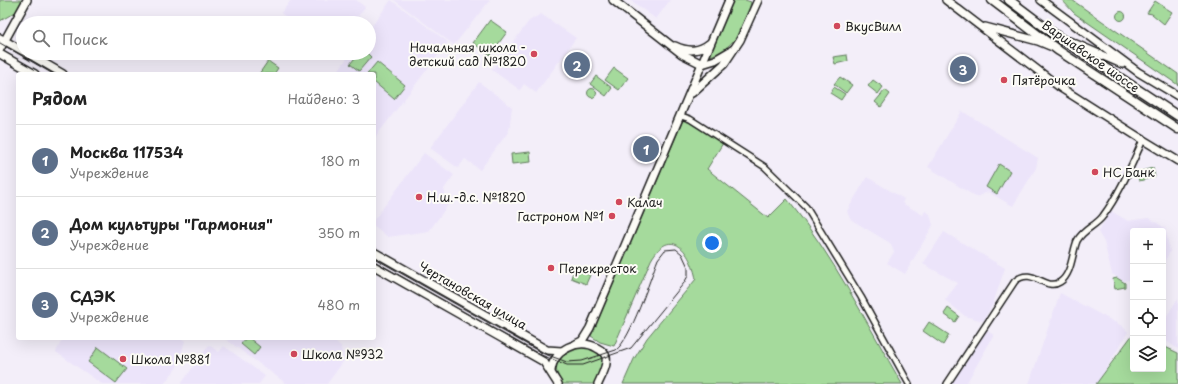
<!DOCTYPE html>
<html lang="ru">
<meta charset="utf-8">
<style>
body{margin:0;font-family:"Playpen Sans",sans-serif;background:#f2f2f2;color:#222}
.controls{position:absolute;right:12px;bottom:12px;display:grid;overflow:hidden;border-radius:4px;box-shadow:0 4px 16px #0002}
.controls button{width:36px;height:36px;display:grid;place-items:center;padding:0;border:0;border-bottom:1px solid #e0e0e0;background:#fff;color:#222;font:20px sans-serif}
.you{position:absolute;left:712px;top:243px;width:14px;height:14px;margin:-10px;border:3px solid #fff;border-radius:50%;background:#1a73e8;box-shadow:0 0 0 6px #1a73e833}
.badge{display:grid;place-items:center;width:26px;height:26px;border-radius:50%;background:#111827;color:#fff;font-size:13px;font-weight:700}
.pin{position:absolute;translate:-50% -50%;border:2px solid #fff;box-shadow:0 1px 4px #0006}
.list{margin:0;padding:0;list-style:none}
h2{display:flex;justify-content:space-between;align-items:center;height:52px;margin:0;padding:0 16px;font-size:17px}
h2 small{font-size:13px;font-weight:400;color:#767676}
.list li{display:grid;grid-template-columns:26px 1fr auto;gap:12px;align-items:center;box-sizing:border-box;height:72px;padding:0 16px;border-top:1px solid #e0e0e0}
.list b{display:block;font-size:15px;white-space:nowrap}
.list p{margin:0;font-size:13px;white-space:nowrap;color:#767676}
.list em{font-size:13px;font-style:normal;color:#767676}
.icon{flex:none;width:22px;height:22px;fill:none;stroke:currentColor;stroke-width:2;stroke-linecap:round;stroke-linejoin:round}
.map{position:relative;flex:none;width:1178px;height:384px;overflow:hidden}
.search{position:absolute;background:#fff;box-shadow:0 4px 16px #0002;left:16px;top:16px;width:360px;height:44px;display:flex;align-items:center;gap:10px;box-sizing:border-box;padding:0 14px;border-radius:22px;color:#767676;font-size:15px}
.panel{position:absolute;background:#fff;box-shadow:0 4px 16px #0002;left:16px;top:72px;width:360px;height:268px;border-radius:4px}
.map>svg:first-child{display:block}
.built{fill:#ece4fa}
.green{fill:#a5da9c;stroke:#607b5c}
.lines{fill:none;stroke-linecap:round;stroke-linejoin:round}
.street-casing{stroke:#1c1c1c;stroke-width:8}
.secondary-casing{stroke:#1c1c1c;stroke-width:10}
.primary-casing{stroke:#1c1c1c;stroke-width:11}
.street{stroke:#fdfcf7;stroke-width:5}
.secondary{stroke:#fdfcf7;stroke-width:7}
.primary{stroke:#fdfcf7;stroke-width:8}
.tram{stroke:#1c1c1c;stroke-width:1}
.poi-dot{fill:#d1495b;stroke:#fdfcf7;stroke-width:1.5}
.labels{text-anchor:middle;dominant-baseline:central;stroke-width:4;stroke-linejoin:round;paint-order:stroke}
.poi-label{font-size:12px;fill:#1c1c1c;stroke:#fdfcf7;text-anchor:start}
.street-label{font-size:12px;fill:#1c1c1c;stroke:#fdfcf7}
</style>
<div class="map">
<svg width="1178" height="384" viewBox="0 0 1178 384">
<rect width="100%" height="100%" fill="#f3eef9"/>
<filter id="ink" filterUnits="userSpaceOnUse"><feTurbulence type="fractalNoise" baseFrequency=".025" numOctaves="2"/><feDisplacementMap in="SourceGraphic" scale="8" xChannelSelector="R" yChannelSelector="G"/><feConvolveMatrix kernelMatrix="1 2 1 2 8 2 1 2 1" color-interpolation-filters="sRGB"/></filter>
<g filter="url(#ink)">
<!-- built -->
<g class="built">
<path d="M291 0H356L365 7 353 23H293L281 13Z"/>
<path d="M391 0 448 42 374 139V74H333L337 72 351 53H369V30Z"/>
<path d="M394 0H490L454 45Z"/>
<path d="M630 0H670L656 19Z"/>
<path d="M541 14 576 38 536 93 524 84 520 90 492 70 529 21Z"/>
<path d="M479 82 512 107 509 131 480 170 465 159 458 168 430 148Z"/>
<path d="M962 111 1038 158 1036 168 1013 206 988 192 976 197 928 167Z"/>
<path d="M424 153 454 175 444 189 448 205 429 231 388 237 374 226V220Z"/>
<path d="M867 177 904 199 902 203 923 215 925 211 930 214 933 225 905 274 887 263 894 252 890 243 850 219 847 211Z"/>
<path d="M1111 211 1128 221 1149 218 1165 228 1170 252 1163 264V231H1133V279L1123 281 1112 274 1104 242 1098 232Z"/>
<path d="M944 232 1005 268 993 304 983 321 965 316 945 300 958 283 923 264Z"/>
<path d="M1060 293 1122 326 1128 332 1097 384H1029Z"/>
<path d="M1178 298V349L1163 339V322Z"/>
<path d="M984 329 994 335 966 384H951Z"/>
<path d="M63 338H180L185 341 177 367 164 384H102L56 352Z"/>
<path d="M224 338H329L341 346 343 362 327 384H287Z"/>
<path d="M209 345 219 352 224 346 265 376 259 384H181Z"/>
</g>
<!-- green -->
<g class="green">
<path d="M0 0H23L19 10 0 21Z"/>
<path d="M733 0H745L751 2C745 29 734 49 707 57Z"/>
<path d="M1062 0H1072L1178 74V85L1074 13Z"/>
<path d="M1155 1 1172 12 1164 24 1152 14 1147 13Z"/>
<circle cx="1121" cy="16" r="4.5"/>
<path d="M490 20 507 32 490 55 473 43Z"/>
<path d="M359 53H367L371 57 359 71 350 64Z"/>
<path d="M847 55 848 61 835 64 833 57Z"/>
<path d="M268 61 278 68 274 74H259Z"/>
<path d="M377 62 405 85 394 99 374 82V74H367Z"/>
<path d="M614 68 628 78 619 90 605 80Z"/>
<path d="M596 76 612 88 606 96 590 84Z"/>
<path d="M840 77 852 85 846 93 834 84Z"/>
<path d="M873 80 883 87 878 94 868 86Z"/>
<path d="M834 87 845 94 841 100 830 93Z"/>
<circle cx="592" cy="93" r="4.5"/>
<path d="M885 90 890 94 881 107 875 102Z"/>
<path d="M686 118 723 143 707 169 768 218 787 199C833 255 866 322 902 384H623L634 359 647 338 696 279C691 252 671 225 651 260L614 346 600 342 591 336 683 120Z"/>
<path d="M530 152 531 162 512 164 511 154Z"/>
<path d="M999 164 1010 171 997 194 986 187Z"/>
<path d="M1153 168 1155 177 1139 181 1137 172Z"/>
<path d="M574 269 590 275 586 284 571 278Z"/>
<path d="M1117 278 1125 283V287L1115 289 1113 279Z"/>
<path d="M948 308 959 316 955 322 944 314Z"/>
<path d="M929 322 949 335 943 345 923 331Z"/>
<path d="M1133 334V369H1163V346L1178 353V384H1096Z"/>
<path d="M246 338H249L260 347 254 355 241 344Z"/>
<path d="M98 347 127 369 116 383 88 362Z"/>
<path d="M579 348C591 347 598 350 603 361L595 384H562C549 359 558 358 579 348Z"/>
</g>
<g class="lines">
<defs>
<g id="street">
<path d="M681 116 690 119 765 167 806 207 861 297 909 384"/>
<path d="M947 384 1015 281C1033 266 1045 292 1060 282 1072 274 1072 253 1077 241 1083 229 1096 226 1103 216 1120 193 1131 166 1143 140"/>
</g>
<g id="secondary">
<path d="M613 0 682 54 702 64"/>
<path d="M946 0 1061 88 1143 140"/>
<path d="M1041 0 1138 72 1178 96"/>
<path d="M985 27 1038 41 1050 46"/>
<path d="M0 38 23 51"/>
<path d="M1069 41 1122 64"/>
<path d="M675 46C688 52 699 52 710 43"/>
<path d="M0 49 27 0"/>
<path d="M27 53 63 74"/>
<path d="M0 54 35 74"/>
<path d="M702 64 715 60 732 50"/>
<path d="M692 93 724 64 740 40 758 0"/>
<path d="M1140 138 1178 161"/>
<path d="M374 252 547 350 562 351"/>
<path d="M374 266 544 362 558 384"/>
<path d="M576 344 582 341 590 328 729 0"/>
<path d="M551 371C553 350 579 337 597 348 601 350 605 353 606 357 608 365 601 377 598 384"/>
</g>
<g id="primary">
<path d="M992 0 1059 51 1178 129"/>
<path d="M1009 0 1054 34 1178 116"/>
</g>
</defs>
<!-- street casing -->
<use href="#street" class="street-casing"/>
<!-- secondary casing -->
<use href="#secondary" class="secondary-casing"/>
<!-- primary casing -->
<use href="#primary" class="primary-casing"/>
<!-- street -->
<use href="#street" class="street"/>
<!-- secondary -->
<use href="#secondary" class="secondary"/>
<!-- primary -->
<use href="#primary" class="primary"/>
<!-- tram -->
<g class="tram">
<path d="M0 43 53 74"/>
<path d="M374 258 542 353 567 362 582 361 616 350C631 339 650 279 658 259L665 250 676 249 682 254 688 267V276L684 283 631 348 583 365H567L536 353 374 261"/>
</g>
</g>
</g>
<!-- markers -->
<g class="poi-dot">
<circle cx="837" cy="26" r="4"/>
<circle cx="534" cy="54" r="4"/>
<circle cx="1004" cy="80" r="4"/>
<circle cx="1095" cy="172" r="4"/>
<circle cx="419" cy="197" r="4"/>
<circle cx="619" cy="202" r="4"/>
<circle cx="612" cy="216" r="4"/>
<circle cx="551" cy="268" r="4"/>
<circle cx="294" cy="354" r="4"/>
<circle cx="123" cy="359" r="4"/>
</g>
<g class="labels">
<!-- poi labels -->
<g class="poi-label">
<text x="845" y="26">ВкусВилл</text>
<text x="526" y="47" text-anchor="end">Начальная школа -<tspan x="526" dy="14">детский сад №1820</tspan></text>
<text x="1012" y="80">Пятёрочка</text>
<text x="1103" y="172">НС Банк</text>
<text x="427" y="197">Н.ш.-д.с. №1820</text>
<text x="627" y="202">Калач</text>
<text x="604" y="216" text-anchor="end">Гастроном №1</text>
<text x="559" y="268">Перекресток</text>
<text x="302" y="354">Школа №932</text>
<text x="131" y="359">Школа №881</text>
</g>
<!-- street labels -->
<g class="street-label">
<text transform="translate(1091 56) rotate(35)">Варшавское шоссе</text>
<text transform="translate(473 295) rotate(30)">Чертановская улица</text>
</g>
</g>
</svg>
<div class="controls">
<button>+</button>
<button>−</button>
<button><svg class="icon" aria-label="locate" viewBox="0 0 24 24"><circle cx="12" cy="12" r="6"/><path d="M12 2v4M12 18v4M2 12h4M18 12h4"/></svg></button>
<button><svg class="icon" aria-label="layers" viewBox="0 0 24 24"><path d="M12 4l9 5-9 5-9-5zM3 14l9 5 9-5"/></svg></button>
</div>
<div class="you"></div>
<div class="pin badge" style="left:646px;top:149px;background:#5c6f8a">1</div>
<div class="pin badge" style="left:577px;top:65px;background:#5c6f8a">2</div>
<div class="pin badge" style="left:963px;top:69px;background:#5c6f8a">3</div>
<div class="search"><svg class="icon" aria-label="search" viewBox="0 0 24 24"><circle cx="10" cy="10" r="6"/><path d="M15 15l6 6"/></svg>Поиск</div>
<section class="panel">
<h2>Рядом<small>Найдено: 3</small></h2>
<ul class="list">
<li><span class="badge" style="background:#5c6f8a">1</span><div><b>Москва 117534</b><p>Учреждение</p></div><em>180 m</em></li>
<li><span class="badge" style="background:#5c6f8a">2</span><div><b>Дом культуры &quot;Гармония&quot;</b><p>Учреждение</p></div><em>350 m</em></li>
<li><span class="badge" style="background:#5c6f8a">3</span><div><b>СДЭК</b><p>Учреждение</p></div><em>480 m</em></li>
</ul>
</section>
</div>
